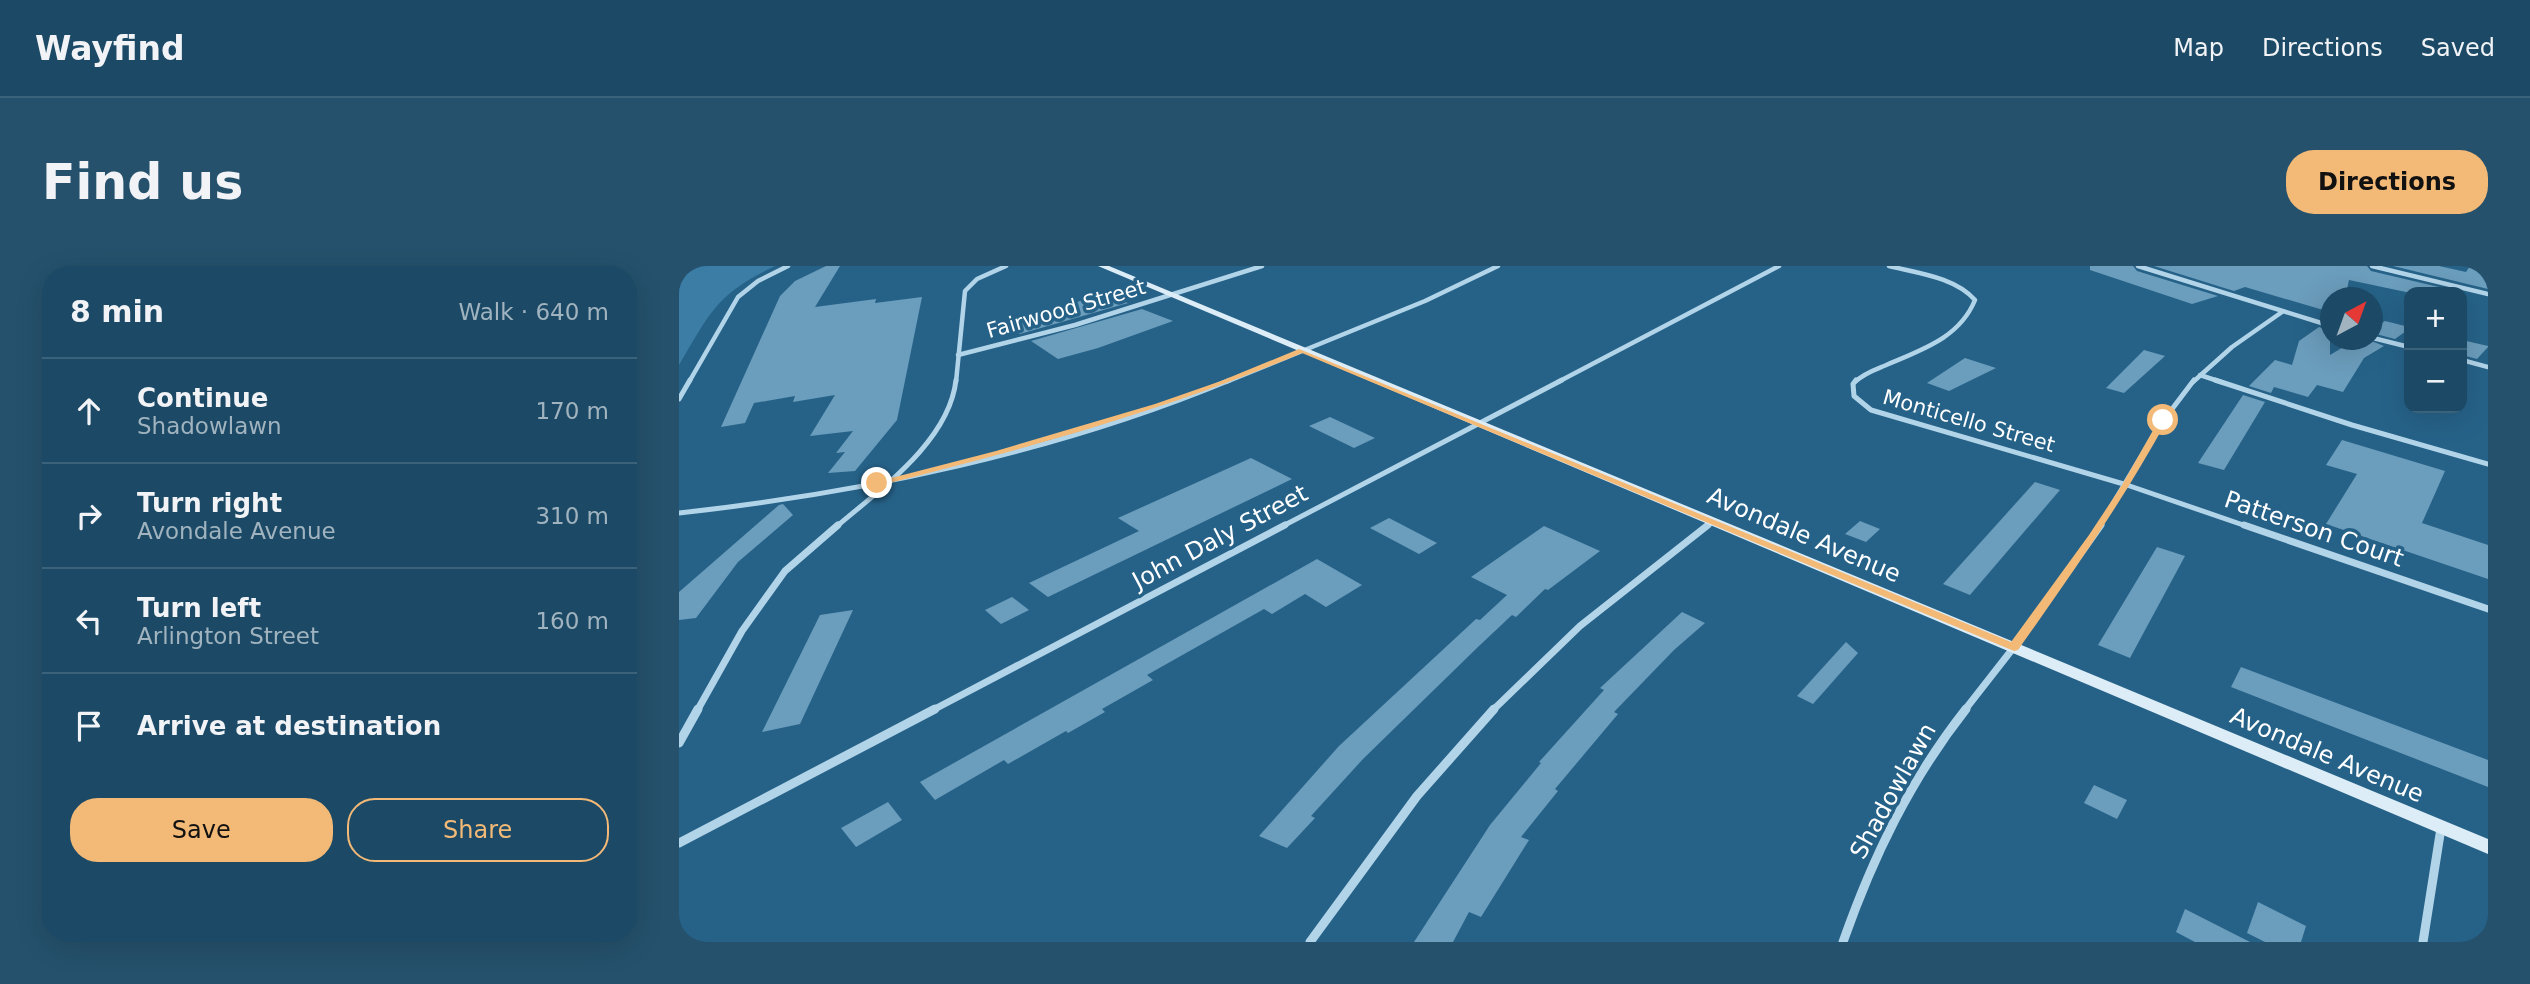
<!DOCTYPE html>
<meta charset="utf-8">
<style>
body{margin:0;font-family:"DejaVu Sans",sans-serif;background:#25516c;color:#f1f3f6}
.controls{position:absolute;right:21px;top:21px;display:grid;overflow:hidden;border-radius:14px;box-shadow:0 7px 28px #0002}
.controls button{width:63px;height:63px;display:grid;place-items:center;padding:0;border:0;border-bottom:2px solid #3a627a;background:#1c4a66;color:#f1f3f6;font:35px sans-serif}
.compass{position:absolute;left:1641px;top:21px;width:63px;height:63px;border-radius:50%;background:#1c4a66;box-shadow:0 7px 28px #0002;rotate:41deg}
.stop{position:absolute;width:21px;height:21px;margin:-16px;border:5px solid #f2b977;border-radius:50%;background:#fff}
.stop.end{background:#f2b977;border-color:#fff;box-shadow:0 2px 7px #0008}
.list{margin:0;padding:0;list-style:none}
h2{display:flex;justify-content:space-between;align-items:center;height:91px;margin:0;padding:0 28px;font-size:30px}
h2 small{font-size:23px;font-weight:400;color:#a0b3bf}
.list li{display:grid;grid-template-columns:46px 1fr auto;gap:21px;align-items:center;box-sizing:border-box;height:105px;padding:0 28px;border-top:2px solid #3a627a}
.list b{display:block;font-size:26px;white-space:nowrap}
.list p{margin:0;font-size:23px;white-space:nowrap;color:#a0b3bf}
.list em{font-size:23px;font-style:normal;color:#a0b3bf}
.actions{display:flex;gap:14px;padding:21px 28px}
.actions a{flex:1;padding:16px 0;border:2px solid #f2b977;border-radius:28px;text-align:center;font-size:24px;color:#f2b977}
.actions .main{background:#f2b977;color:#111}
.icon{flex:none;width:38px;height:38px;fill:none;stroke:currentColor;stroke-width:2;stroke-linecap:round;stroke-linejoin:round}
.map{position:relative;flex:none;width:1809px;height:676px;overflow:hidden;border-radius:28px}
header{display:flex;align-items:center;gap:42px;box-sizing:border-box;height:98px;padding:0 35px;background:#1c4a66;border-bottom:2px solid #3a627a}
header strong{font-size:33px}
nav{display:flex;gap:38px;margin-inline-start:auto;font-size:24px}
.intro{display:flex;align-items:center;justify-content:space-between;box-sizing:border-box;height:168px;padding:0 42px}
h1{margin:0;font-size:49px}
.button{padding:18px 32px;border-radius:28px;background:#f2b977;color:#111;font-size:24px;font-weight:700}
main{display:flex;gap:42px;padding:0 42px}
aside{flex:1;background:#1c4a66;border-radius:28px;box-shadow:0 7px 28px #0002}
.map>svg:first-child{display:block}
.green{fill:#3b7da4}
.building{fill:#6b9dbc}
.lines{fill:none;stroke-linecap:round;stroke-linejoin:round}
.street-far3{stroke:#b2d4e9;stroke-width:4.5}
.street-far2{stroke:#b2d4e9;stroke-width:5}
.street-far1{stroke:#b2d4e9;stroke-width:7}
.street{stroke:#b2d4e9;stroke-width:9}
.secondary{fill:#dcedf7;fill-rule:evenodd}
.route{fill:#f2b977}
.labels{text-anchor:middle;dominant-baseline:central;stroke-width:7;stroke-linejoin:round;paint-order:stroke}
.far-street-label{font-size:21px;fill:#fff;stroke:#266288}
.street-label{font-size:24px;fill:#fff;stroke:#266288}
</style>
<header>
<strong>Wayfind</strong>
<nav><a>Map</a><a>Directions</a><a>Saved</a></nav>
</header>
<div class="intro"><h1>Find us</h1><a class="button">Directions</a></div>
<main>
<aside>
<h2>8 min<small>Walk · 640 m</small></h2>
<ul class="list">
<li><svg class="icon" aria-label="ahead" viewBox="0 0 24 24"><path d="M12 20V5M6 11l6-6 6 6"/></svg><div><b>Continue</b><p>Shadowlawn</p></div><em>170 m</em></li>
<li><svg class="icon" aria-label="right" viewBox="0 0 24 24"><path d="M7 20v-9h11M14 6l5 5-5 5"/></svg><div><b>Turn right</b><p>Avondale Avenue</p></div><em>310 m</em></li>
<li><svg class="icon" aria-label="left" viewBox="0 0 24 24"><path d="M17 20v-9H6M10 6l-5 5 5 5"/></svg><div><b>Turn left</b><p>Arlington Street</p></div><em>160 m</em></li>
<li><svg class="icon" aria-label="arrive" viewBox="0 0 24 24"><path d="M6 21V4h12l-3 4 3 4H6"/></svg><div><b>Arrive at destination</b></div></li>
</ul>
<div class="actions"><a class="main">Save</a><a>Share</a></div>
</aside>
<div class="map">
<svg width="1809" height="676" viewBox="0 0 1809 676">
<rect width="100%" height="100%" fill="#266288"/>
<!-- green -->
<path class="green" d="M0 0H96C38 28 32 45 0 99Z"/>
<!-- building -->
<g class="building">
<path d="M147 0H161L136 41 197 33 196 37 243 31 218 154 176 205 149 207 166 186 157 187 174 165 131 170 156 129 114 136 116 130 75 137 66 157 42 161 101 30 116 15Z"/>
<path d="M1411 0H1454L1458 5 1539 30 1513 38 1411 4Z"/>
<path d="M1475 0H1688L1692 5 1781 26H1727L1670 14 1666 32H1651V46L1566 21 1555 25Z"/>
<path d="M1714 0H1760L1787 6 1791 0H1809V23Z"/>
<path d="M426 28 449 37 341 68 324 57Z"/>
<path d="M463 43 494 55 419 82 379 93 352 75Z"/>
<path d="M1706 55 1730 61V63L1716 73 1693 67V63Z"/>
<path d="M1640 61 1651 65V89L1676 74H1690L1705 80 1685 92 1664 126 1638 119 1629 131 1595 121 1592 127 1570 120 1596 94 1613 99 1620 75Z"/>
<path d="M1783 74 1809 80V81L1798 93 1783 89Z"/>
<path d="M1465 84 1486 90 1445 127 1427 122Z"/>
<path d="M1286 92 1317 102 1270 125 1248 117Z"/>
<path d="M1564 129 1586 136 1545 204 1519 197Z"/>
<path d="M651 151 696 172 675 182 630 160Z"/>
<path d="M1663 174 1766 205 1743 257 1809 279V313L1647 258 1678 208 1647 199Z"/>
<path d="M572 192 613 213 369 331 350 317 460 265 439 252Z"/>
<path d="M1356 216 1381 224 1291 329 1264 318Z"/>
<path d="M104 238 114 249 59 296 17 352 0 354V326L100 239Z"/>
<path d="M710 252 758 277 740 288 691 262Z"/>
<path d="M1181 255 1201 263 1187 276 1166 268Z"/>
<path d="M865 260 921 285 869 324 866 323 837 351 833 349 800 380 684 493 632 550 636 552 608 582 580 570 660 480 797 353 801 354 828 329 792 311Z"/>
<path d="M1478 281 1506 290 1451 392 1419 379Z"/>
<path d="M638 293 683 319 647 341 626 328 593 348 585 343 468 409 474 414 423 443 426 446 389 467 387 465 329 498 325 494 256 534 241 516Z"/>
<path d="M333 331 350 344 322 358 306 344Z"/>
<path d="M174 344 121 458 83 466 141 349Z"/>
<path d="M1003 346 1026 357 995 384 935 446 939 448 876 523 879 525 842 571 850 574 802 651 790 646 774 676H735L811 559 862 497 860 496 925 424 921 422Z"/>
<path d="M1167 376 1179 387 1134 438 1118 430Z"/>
<path d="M1562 401 1809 494V521L1552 421Z"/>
<path d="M1415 519 1448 534 1438 553 1405 537Z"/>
<path d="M209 536 223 554 177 581 162 562Z"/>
<path d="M1579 636 1627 660 1622 676H1586L1568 667Z"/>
<path d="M1506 643 1571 676H1516L1497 666Z"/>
</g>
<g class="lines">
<!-- street-far3 -->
<g class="street-far3">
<path d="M1459 0 1652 60"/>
<path d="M1693 0 1809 28"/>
<path d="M1694 72 1730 81"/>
<path d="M279 89 396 59 583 0"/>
<path d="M1783 94 1809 101"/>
<path d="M1521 109 1542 116"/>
<path d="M10 116 59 31 79 15 109 0"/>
<path d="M277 116 286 25 298 13 327 0"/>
<path d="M547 116 746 35 819 0"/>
<path d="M879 116 1100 0"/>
<path d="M1176 116C1184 108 1195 104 1205 100 1241 84 1280 73 1296 34 1276 11 1238 7 1210 0"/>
<path d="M1514 116 1553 81 1603 46"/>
</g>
<!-- street-far2 -->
<g class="street-far2">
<path d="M1177 114 1174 118 1175 130 1192 144 1448 219 1570 261"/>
<path d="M1536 114 1673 159 1809 198"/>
<path d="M0 133 11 114"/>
<path d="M0 247C184 227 380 185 551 114"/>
<path d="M157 261C200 224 270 176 277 114"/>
<path d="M602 261 883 114"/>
<path d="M1026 261 1033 256"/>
<path d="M1420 261 1481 159 1515 114"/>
</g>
<!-- street-far1 -->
<g class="street-far1">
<path d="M1565 259 1809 343"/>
<path d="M18 445 63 365 106 305 159 259"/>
<path d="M252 445 606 259"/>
<path d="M813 445 901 360 1029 259"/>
<path d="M1285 445 1335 381 1422 259"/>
</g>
<!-- street -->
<g class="street">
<path d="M0 477 19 443"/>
<path d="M0 577 256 443"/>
<path d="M631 676 738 530 815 443"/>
<path d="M1164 676C1194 591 1231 514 1287 443"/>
<path d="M1744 676 1762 562"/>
</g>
<!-- secondary -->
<path class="secondary" d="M419 0H430L1809 573V588Z"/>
</g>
<!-- route -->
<path class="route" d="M620 83 1332 376 1410 269 1443 219 1481 152 1488 154C1444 235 1392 309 1339 384L1335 385 623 87C485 145 343 184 198 220L193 217 317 185 476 138 542 115Z"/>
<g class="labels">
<!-- far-street labels -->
<g class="far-street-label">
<text transform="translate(387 43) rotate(-16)">Fairwood Street</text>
<text transform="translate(1290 155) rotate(16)">Monticello Street</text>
</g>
<!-- street labels -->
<g class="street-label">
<text transform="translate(1635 263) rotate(19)">Patterson Court</text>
<text transform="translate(1125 269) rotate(23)">Avondale Avenue</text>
<text transform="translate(541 271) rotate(-28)">John Daly Street</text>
<text transform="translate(1648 489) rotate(23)">Avondale Avenue</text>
<text transform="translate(1214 525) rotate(-61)">Shadowlawn</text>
</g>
</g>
</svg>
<div class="controls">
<button>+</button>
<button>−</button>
</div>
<svg class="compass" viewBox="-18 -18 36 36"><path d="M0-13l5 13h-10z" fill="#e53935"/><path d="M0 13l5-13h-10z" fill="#a0b3bf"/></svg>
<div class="stop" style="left:1484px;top:154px"></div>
<div class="stop end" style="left:198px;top:217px"></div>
</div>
</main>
